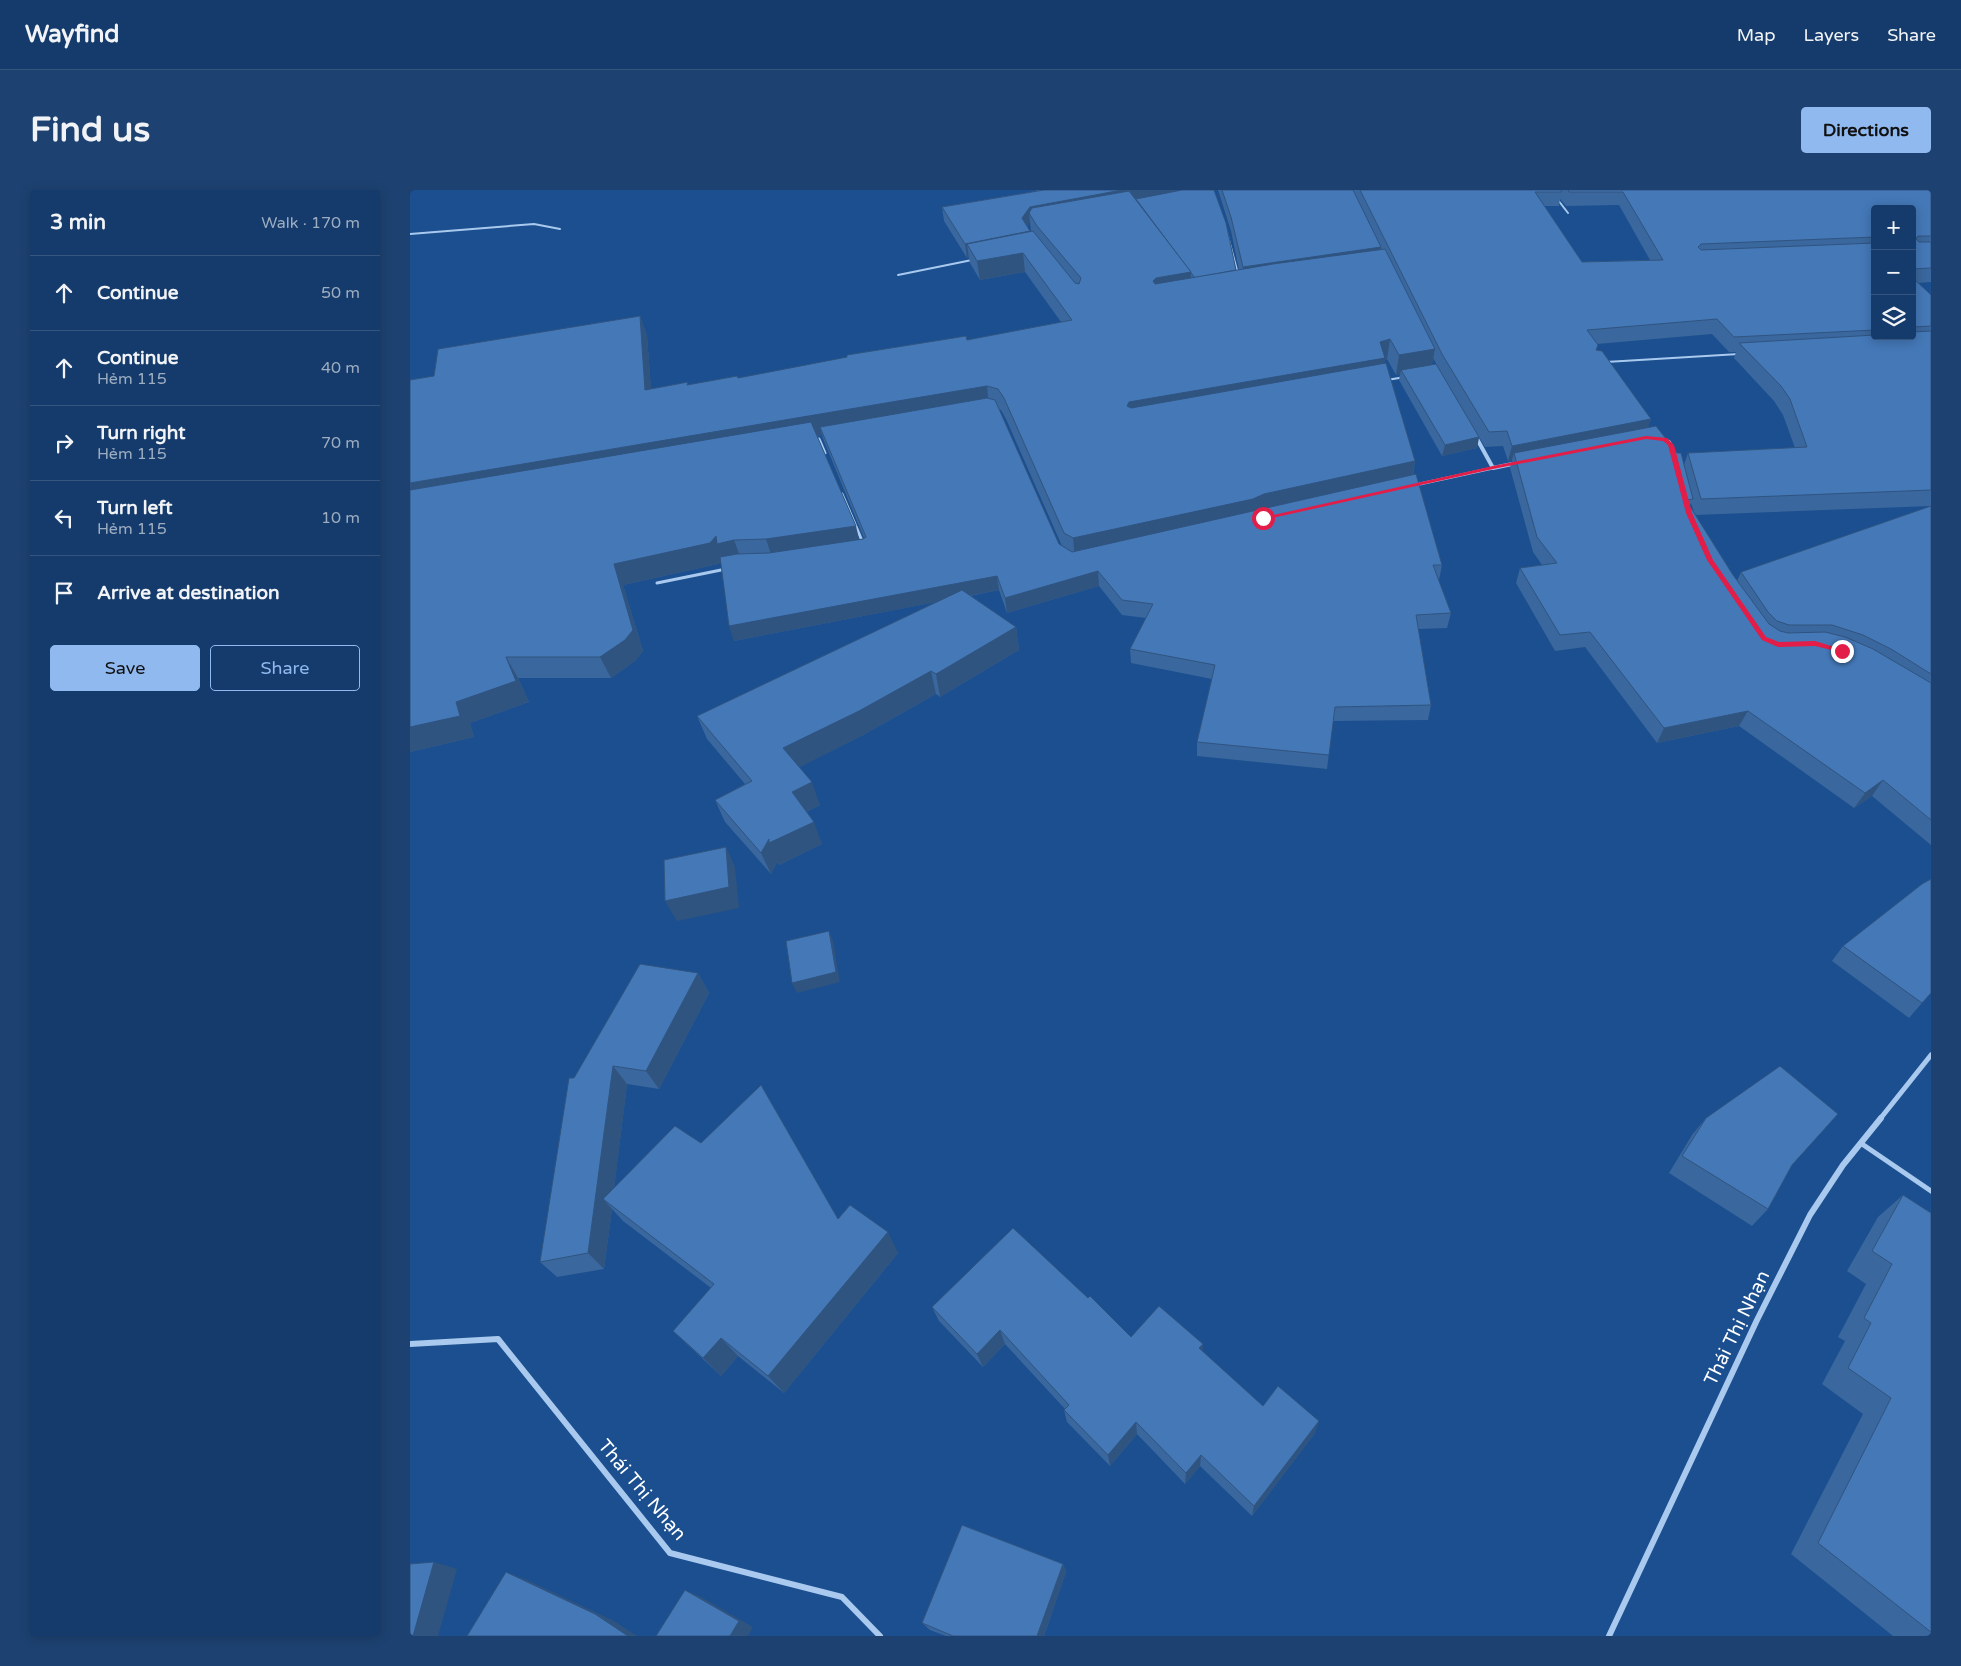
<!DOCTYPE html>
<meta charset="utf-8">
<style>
body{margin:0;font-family:"Varela Round",sans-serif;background:#1d4271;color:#f1f3f6}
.controls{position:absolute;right:15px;top:15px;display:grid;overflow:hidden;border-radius:5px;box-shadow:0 2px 12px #0003}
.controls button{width:45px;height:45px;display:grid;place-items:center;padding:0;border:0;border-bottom:1px solid #33557e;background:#143b6b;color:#f1f3f6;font:25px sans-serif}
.stop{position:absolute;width:15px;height:15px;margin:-11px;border:4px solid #e11d48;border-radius:50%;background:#fff}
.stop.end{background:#e11d48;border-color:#fff;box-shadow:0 1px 5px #0008}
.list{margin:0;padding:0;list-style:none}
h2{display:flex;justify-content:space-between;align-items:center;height:65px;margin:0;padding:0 20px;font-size:21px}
h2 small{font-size:16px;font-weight:400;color:#9dadc1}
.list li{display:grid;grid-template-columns:32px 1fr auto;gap:15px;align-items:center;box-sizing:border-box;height:75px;padding:0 20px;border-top:1px solid #33557e}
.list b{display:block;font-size:19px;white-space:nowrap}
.list p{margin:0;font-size:16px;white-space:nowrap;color:#9dadc1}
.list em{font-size:16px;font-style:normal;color:#9dadc1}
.actions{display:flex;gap:10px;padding:15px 20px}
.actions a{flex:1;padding:11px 0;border:1px solid #90b9f0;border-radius:5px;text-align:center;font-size:18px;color:#90b9f0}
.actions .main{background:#90b9f0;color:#111}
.icon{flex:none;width:28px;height:28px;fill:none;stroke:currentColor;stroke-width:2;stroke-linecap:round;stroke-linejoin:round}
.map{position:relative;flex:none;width:1521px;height:1446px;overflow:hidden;border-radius:5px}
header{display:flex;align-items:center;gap:30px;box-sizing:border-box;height:70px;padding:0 25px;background:#143b6b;border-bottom:1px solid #33557e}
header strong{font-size:24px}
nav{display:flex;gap:28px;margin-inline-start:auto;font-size:18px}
.intro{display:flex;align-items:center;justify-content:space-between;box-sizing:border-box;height:120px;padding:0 30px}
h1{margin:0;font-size:35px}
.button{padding:12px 22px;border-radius:5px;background:#90b9f0;color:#111;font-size:18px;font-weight:700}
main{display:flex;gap:30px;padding:0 30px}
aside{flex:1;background:#143b6b;border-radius:5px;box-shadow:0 2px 12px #0003}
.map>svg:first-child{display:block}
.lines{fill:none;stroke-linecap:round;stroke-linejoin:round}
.service-far2{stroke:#a9c9ee;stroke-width:2}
.service-far1{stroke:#a9c9ee;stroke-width:3}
.service{stroke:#a9c9ee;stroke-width:5}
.minor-far2{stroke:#a9c9ee;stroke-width:4}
.minor-far1{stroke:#a9c9ee;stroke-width:5}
.minor{stroke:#a9c9ee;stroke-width:6}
.wall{fill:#3a679d;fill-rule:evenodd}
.shaded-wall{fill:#305480}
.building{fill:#4478b7;stroke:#305480}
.route{fill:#e11d48}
.labels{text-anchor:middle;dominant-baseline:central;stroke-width:4.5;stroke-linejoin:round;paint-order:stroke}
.near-street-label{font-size:19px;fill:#fff;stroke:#1b4f8f}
</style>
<header>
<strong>Wayfind</strong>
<nav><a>Map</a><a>Layers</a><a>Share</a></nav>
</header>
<div class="intro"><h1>Find us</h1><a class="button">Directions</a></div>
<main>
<aside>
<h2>3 min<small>Walk · 170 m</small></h2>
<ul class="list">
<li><svg class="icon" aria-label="ahead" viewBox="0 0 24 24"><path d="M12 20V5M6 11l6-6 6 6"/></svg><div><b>Continue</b></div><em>50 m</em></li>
<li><svg class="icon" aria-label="ahead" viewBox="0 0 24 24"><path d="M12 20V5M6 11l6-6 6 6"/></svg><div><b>Continue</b><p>Hẻm 115</p></div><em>40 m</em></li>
<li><svg class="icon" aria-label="right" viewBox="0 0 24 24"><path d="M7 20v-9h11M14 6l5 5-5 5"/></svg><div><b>Turn right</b><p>Hẻm 115</p></div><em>70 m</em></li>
<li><svg class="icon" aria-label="left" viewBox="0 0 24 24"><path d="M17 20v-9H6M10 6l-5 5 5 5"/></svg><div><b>Turn left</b><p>Hẻm 115</p></div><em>10 m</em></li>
<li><svg class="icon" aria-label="arrive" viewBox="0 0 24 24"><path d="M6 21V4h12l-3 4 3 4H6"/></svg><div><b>Arrive at destination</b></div></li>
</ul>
<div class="actions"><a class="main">Save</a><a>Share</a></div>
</aside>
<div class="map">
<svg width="1521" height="1446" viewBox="0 0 1521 1446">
<rect width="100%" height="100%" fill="#1b4f8f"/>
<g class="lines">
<!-- service-far2 -->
<g class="service-far2">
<path d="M1148 10 1158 23"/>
<path d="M815 35 828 84"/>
<path d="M0 44 124 34 150 39"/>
<path d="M488 85 562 70"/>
<path d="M1196 172 1329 164"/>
<path d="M977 190 995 187"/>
</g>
<!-- service-far1 -->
<g class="service-far1">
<path d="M409 249 415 263"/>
<path d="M1005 295 1083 278"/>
<path d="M432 304 453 353"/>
<path d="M247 393 316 379"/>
</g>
<!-- service -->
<path class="service" d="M1452 954 1521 1001"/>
<!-- minor-far2 -->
<g class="minor-far2">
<path d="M1066 247 1083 278 1107 273"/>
<path d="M1252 249 1259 252 1263 262"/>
</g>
<!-- minor-far1 -->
<path class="minor-far1" d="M1470 929 1521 865"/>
<!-- minor -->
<g class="minor">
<path d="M0 1154 88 1149 260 1363 432 1407 470 1446"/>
<path d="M1199 1446 1347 1130 1400 1025 1433 975 1471 928"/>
</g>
</g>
<!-- wall -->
<g class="wall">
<path d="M626 0H804L826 80H829L821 41 808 0H1521V92L1508 93 1521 105V655L1462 606 1444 618 1329 536 1247 553 1175 457 1145 461 1106 393 1110 378 1132 375 1123 362 1100 278 1102 270 1098 271 1093 256 1075 257 1069 247 1067 258 1032 266 989 190 990 185H986L977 169 975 170 974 173 1005 271 1003 285 1032 375 1029 390H1028L1041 423 1037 438 1008 439 1021 515 1018 530 923 531 917 579 787 566V552L802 489 721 473 720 459 736 428 712 425 689 396 597 423 589 400 560 406 606 437 609 460 530 507 526 504 455 544 389 577 410 615 396 622 412 654 369 675 367 672 361 684 315 632 305 610 335 594 297 549 287 526 526 412 324 451 311 371 308 374 213 395 233 461 225 471 201 488H108L119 512 60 533 64 547 0 562V190L24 186 230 126 237 146 241 199 279 195 328 188 557 150 651 132 615 82 570 90 560 73 559 68H557L534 31 532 17 626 1ZM1150 9 1156 16 1209 15 1240 70 1172 72 1134 16H1149ZM1465 19H1502V146H1465ZM620 32 621 42H620L617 37ZM1302 144 1319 162H1326L1324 168 1364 211 1373 225 1385 258 1278 263 1274 275 1238 237 1241 229 1186 160 1187 154ZM1023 168 1029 179 1022 174ZM589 219 591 220 596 229 652 356 649 354ZM412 245 414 251 454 348 453 349H449L407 246ZM1281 313 1284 322 1280 316ZM1521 316 1331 382 1327 391 1285 325Z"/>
<path d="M1433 756 1512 813 1499 828 1422 771Z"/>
<path d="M288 783 299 803 249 899 217 894 204 998 291 953 488 1063 374 1203 328 1166 311 1186 263 1141 301 1098 213 1031 202 1019 194 1079 147 1087 130 1072 164 888Z"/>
<path d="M1296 928 1382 975 1358 1019 1342 1036 1259 983 1282 945Z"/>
<path d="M1493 1005 1521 1023V1446H1483L1381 1364 1453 1224 1412 1194 1435 1151 1428 1147 1456 1094 1437 1081 1468 1027Z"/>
<path d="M522 1117 721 1147 793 1154 792 1161 853 1216 905 1243 842 1326 790 1276 775 1294 727 1244 700 1276 657 1232 654 1220 655 1219 595 1154 573 1177 529 1131Z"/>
<path d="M653 1374 656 1382 634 1446H536L520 1440 512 1433Z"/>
</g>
<!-- shaded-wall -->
<g class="shaded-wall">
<path d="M712 0H787L619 23 620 32 614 42 557 54 559 68H557L555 54 612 28 620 17Z"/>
<path d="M971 57 969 71 832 92 833 77Z"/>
<path d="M613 63 615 82 570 90 567 71Z"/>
<path d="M781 82 780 101 746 108 743 91 746 88Z"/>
<path d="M230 126 237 146 243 221 235 200Z"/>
<path d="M980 149 977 169 975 170 972 188 718 236 717 216 719 212 970 152Z"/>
<path d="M1025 159 1021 179 991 180 990 185H986L989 165Z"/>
<path d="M577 196 579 216 410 237 412 245 0 317V293Z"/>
<path d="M1241 229 1236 244 1104 263 1102 270 1098 271 1102 256Z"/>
<path d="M1069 247 1067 258 1032 266 1035 255Z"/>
<path d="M1005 271 1001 292 665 369 663 348 854 304Z"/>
<path d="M446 336 451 357 363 371 356 349Z"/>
<path d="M306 346 324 350 332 372 312 369 308 374 213 395 233 461 225 471 201 488 190 467 204 374Z"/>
<path d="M688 381 689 396 597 423 595 408Z"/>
<path d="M587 386 589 400 324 451 319 436Z"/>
<path d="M606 437 609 460 530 507 526 484Z"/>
<path d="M96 467 108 488 119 512 60 533 64 547 0 562V537L46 512Z"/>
<path d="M521 481 526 504 455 544 382 581 373 558Z"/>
<path d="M1338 521 1329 536 1247 553 1254 538Z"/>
<path d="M1473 590 1462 606 1444 618 1455 603Z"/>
<path d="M402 592 410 615 391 624 382 602Z"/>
<path d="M404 632 412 654 369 675 367 672 361 684 351 663 359 649Z"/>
<path d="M316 657 325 677 329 718 267 731 255 711Z"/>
<path d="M419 741 423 751 430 792 387 803 382 793Z"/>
<path d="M288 783 299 803 249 899 236 881Z"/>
<path d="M203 876 217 894 202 1016 193 1009 202 1019 194 1079 178 1063Z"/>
<path d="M478 1042 488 1063 374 1203 358 1186Z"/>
<path d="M590 1140 595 1154 573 1177 567 1164Z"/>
<path d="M311 1148 328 1166 311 1186 293 1168Z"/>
<path d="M793 1154 792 1167 789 1158Z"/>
<path d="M909 1231 905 1243 842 1326 844 1316Z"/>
<path d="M726 1232 727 1244 700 1276 698 1265Z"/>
<path d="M791 1265 790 1276 775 1294 776 1283Z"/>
<path d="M24 1372 47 1379 28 1446H3Z"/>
<path d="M653 1374 656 1382 634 1446H627Z"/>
<path d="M96 1382 117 1390 204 1431 227 1446H218Z"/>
<path d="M275 1400 291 1407 343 1437 338 1446H320Z"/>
</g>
<!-- building -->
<g class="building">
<path d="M634 0H712L620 17 612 28 620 41 555 54 532 17Z"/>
<path d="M772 0H804L816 33 826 80 785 88 726 9Z"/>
<path d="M812 0H943L971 57 833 77 821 27Z"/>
<path d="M950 0H1151L1152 2H1125L1172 72 1253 70 1213 2H1159L1158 0H1521V46H1508L1506 49 1509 52H1521V78L1502 79V19H1465V47L1291 54 1288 57 1291 60 1465 53V140L1324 147 1307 129 1177 140 1188 155 1186 160 1192 161 1241 229 1102 256 1097 241 1079 242 1032 164Z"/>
<path d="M719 1 781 82 746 88 743 91 745 94 863 74 975 59 1025 159 989 165 980 149 970 152 975 168 719 212 717 216 721 218 976 173 1005 271 854 304 843 309 663 348 654 343 594 208 588 199 577 196 0 293V190L24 186 28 159 230 126 235 200 278 192 277 195 327 186 328 188 437 167V165L556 146 557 150 662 130 613 63 567 71 557 54 623 41 665 93 669 94 671 88 627 36 619 23 622 18Z"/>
<path d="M1502 87 1521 105V136L1502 137Z"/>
<path d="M1521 141V300L1291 309 1278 263 1397 257 1380 209 1371 196 1329 153 1465 145V146H1502V142Z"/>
<path d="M1026 174 1069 247 1035 255 991 180Z"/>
<path d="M577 208 585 210 649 354 662 362 1006 284 1032 375H1023L1041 423 1006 425 1021 515 925 517 919 565 787 552 805 475 720 459 743 414 712 410 688 381 595 408 587 386 319 436 310 367 327 364 359 363 453 349 456 347 410 237Z"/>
<path d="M401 232 446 336 356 349 324 350 307 354 306 346 300 353 204 374 223 440 215 450 190 467H96L106 491 46 512 50 526 0 537V300Z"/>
<path d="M1246 236 1267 263H1271L1283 309 1276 310 1323 385 1359 434 1370 441 1378 443 1415 442 1435 447 1463 459 1521 493V630L1473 590 1455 603 1338 521 1254 538 1180 442 1150 445 1110 378 1147 373 1127 347 1104 263Z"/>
<path d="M1521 316V484L1481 459 1453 445 1422 435H1379L1367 431 1358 422 1331 382Z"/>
<path d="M552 400 606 437 526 484 521 481 449 521 373 558 402 592 382 602 404 632 359 653V649L351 663 305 610 342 591 287 526Z"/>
<path d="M316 657 319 697 255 711 254 670Z"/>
<path d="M1521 689V803L1512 813 1433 756 1512 694Z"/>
<path d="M419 741 426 782 382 793 376 751Z"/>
<path d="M230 774 288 783 236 881 203 876 178 1063 130 1072 159 888H164Z"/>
<path d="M1370 876 1428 924 1382 975 1358 1019 1272 966 1296 928Z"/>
<path d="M351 895 428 1029 440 1015 478 1042 358 1186 311 1148 293 1168 263 1141 304 1094 193 1009 265 936 291 953Z"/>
<path d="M1493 1005 1521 1023V1442L1408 1353 1481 1208 1438 1178 1461 1133 1454 1128 1482 1074 1462 1061Z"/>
<path d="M603 1038 678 1108 680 1106 721 1147 749 1116 793 1154 789 1158 853 1216 868 1196 909 1231 844 1316 791 1265 776 1283 726 1232 698 1265 654 1220 659 1215 590 1140 567 1164 522 1117Z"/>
<path d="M552 1335 653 1374 627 1446H543L512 1433Z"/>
<path d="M24 1372 3 1446H0V1374Z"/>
<path d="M96 1382 185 1424 218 1446H57Z"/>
<path d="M275 1400 329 1431 320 1446H246Z"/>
</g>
<!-- route -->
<path class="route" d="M1236 246 1257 248 1264 255 1282 323 1303 370 1356 447 1369 452 1405 451 1434 460V463L1405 456 1368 457 1352 450 1297 370 1276 323 1258 255 1253 251 1236 249 1083 279 853 330 850 328 1083 276Z"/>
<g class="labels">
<!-- near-street labels -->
<g class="near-street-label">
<text transform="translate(1327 1138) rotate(-64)">Thái Thị Nhạn</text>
<text transform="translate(232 1300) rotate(50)">Thái Thị Nhạn</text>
</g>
</g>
</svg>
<div class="controls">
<button>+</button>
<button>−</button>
<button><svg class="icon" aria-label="layers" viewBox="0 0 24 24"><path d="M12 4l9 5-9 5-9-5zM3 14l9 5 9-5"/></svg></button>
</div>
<div class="stop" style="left:853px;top:328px"></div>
<div class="stop end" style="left:1432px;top:461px"></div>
</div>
</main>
